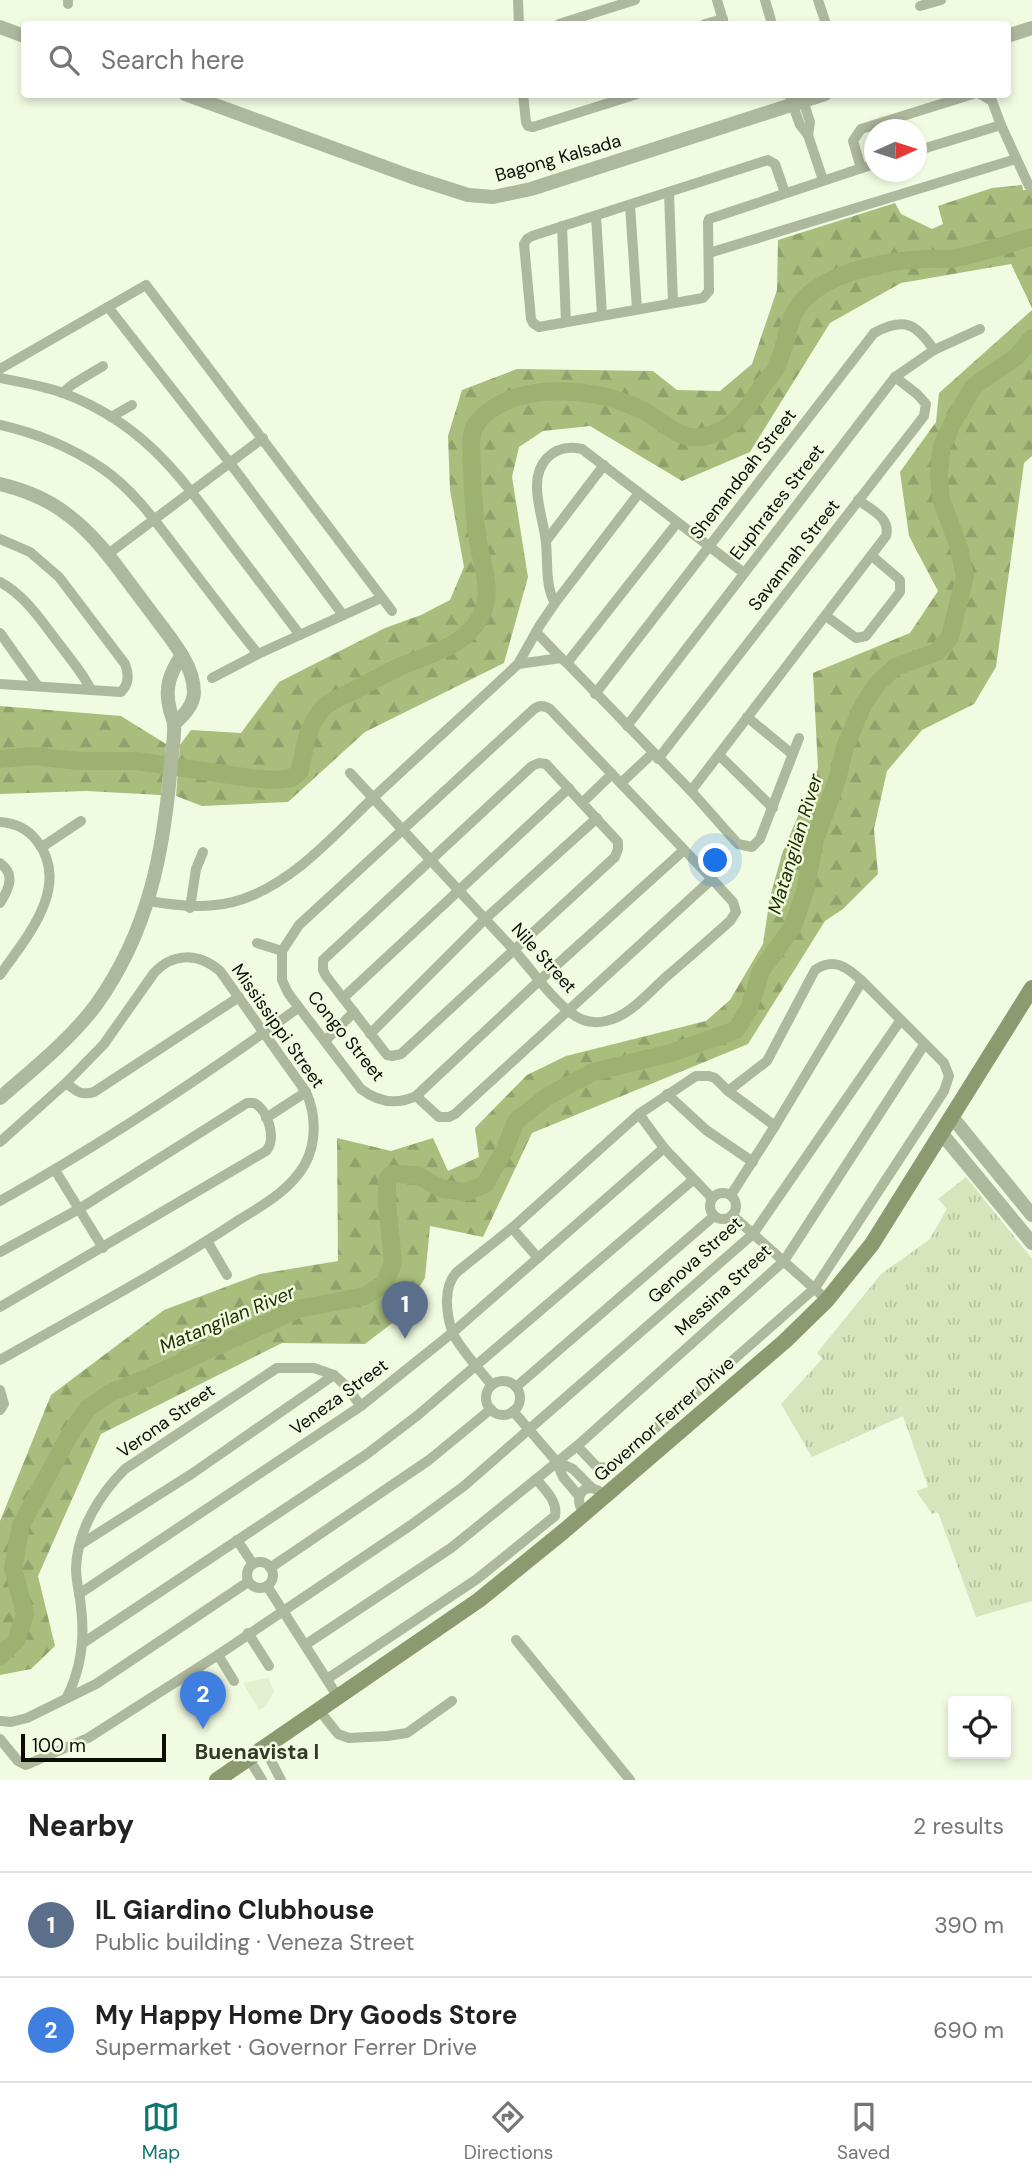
<!DOCTYPE html>
<meta charset="utf-8">
<style>
body{margin:0;font-family:"DM Sans",sans-serif;background:#f6f6f6;color:#222}
.controls{position:absolute;right:21px;bottom:21px;display:grid;overflow:hidden;border-radius:7px;box-shadow:0 4px 10px #0003}
.controls button{width:63px;height:63px;display:grid;place-items:center;padding:0;border:0;border-bottom:2px solid #e0e0e0;background:#fff;color:#222;font:35px sans-serif}
.compass{position:absolute;left:864px;top:119px;width:63px;height:63px;border-radius:50%;background:#fff;box-shadow:0 4px 10px #0003;rotate:87deg}
.scale{position:absolute;left:21px;bottom:18px;width:145px;box-sizing:border-box;padding-left:7px;border:4px solid #0c0e06;border-top:0;font-size:19px;line-height:24px;white-space:nowrap;color:#0c0e06;-webkit-text-stroke:5px #f1fbe1;paint-order:stroke}
.you{position:absolute;left:716px;top:861px;width:24px;height:24px;margin:-18px;border:5px solid #fff;border-radius:50%;background:#1a73e8;box-shadow:0 0 0 10px #1a73e833}
.badge{display:grid;place-items:center;width:46px;height:46px;border-radius:50%;background:#0f766e;color:#fff;font-size:23px;font-weight:700}
.pin{position:absolute;translate:-50% -58px;filter:drop-shadow(0 2px 4px #0008)}
.pin::after{content:'';position:absolute;top:37px;width:24px;height:21px;background:inherit;clip-path:polygon(0 0,100% 0,50% 100%)}
.list{margin:0;padding:0;list-style:none}
h2{display:flex;justify-content:space-between;align-items:center;height:91px;margin:0;padding:0 28px;font-size:30px}
h2 small{font-size:23px;font-weight:400;color:#767676}
.list li{display:grid;grid-template-columns:46px 1fr auto;gap:21px;align-items:center;box-sizing:border-box;height:105px;padding:0 28px;border-top:2px solid #e0e0e0}
.list b{display:block;font-size:26px;white-space:nowrap}
.list p{margin:0;font-size:23px;white-space:nowrap;color:#767676}
.list em{font-size:23px;font-style:normal;color:#767676}
.icon{flex:none;width:38px;height:38px;fill:none;stroke:currentColor;stroke-width:2;stroke-linecap:round;stroke-linejoin:round}
.map{position:relative;flex:none;width:1032px;height:1780px;overflow:hidden}
.search{position:absolute;background:#fff;box-shadow:0 4px 10px #0003;left:21px;right:21px;top:21px;height:77px;display:flex;align-items:center;gap:18px;box-sizing:border-box;padding:0 24px;border-radius:7px;color:#767676;font-size:26px}
.sheet{height:301px;background:#fff}
nav{display:flex;justify-content:space-around;align-items:center;box-sizing:border-box;height:98px;border-top:2px solid #e0e0e0;background:#fff;font-size:19px;color:#767676}
nav a{display:grid;justify-items:center;gap:4px}
nav .on{color:#0f766e}
.map>svg:first-child{display:block}
.built{fill:#e3efce}
.grass{fill:url(#grass-tufts)}
.forest{fill:url(#forest-firs)}
.lines{fill:none;stroke-linecap:round;stroke-linejoin:round}
.river{stroke:#9db271;stroke-width:18}
.minor{stroke:#aeb89c;stroke-width:10}
.tertiary{stroke:#aeb89c;stroke-width:14}
.secondary{stroke:#8c9a6f;stroke-width:16}
.labels{text-anchor:middle;dominant-baseline:central;stroke-width:5;stroke-linejoin:round;paint-order:stroke}
.street-label{font-size:18px;fill:#0c0e06;stroke:#f1fbe1}
.water-label{font-size:19px;font-style:italic;fill:#232f00;stroke:#f1fbe1}
.quarter-label{font-size:21px;font-weight:bold;fill:#323924;stroke:#f1fbe1}
</style>
<div class="map">
<svg width="1032" height="1780" viewBox="0 0 1032 1780">
<defs>
<pattern id="grass-tufts" width="24" height="20" patternUnits="userSpaceOnUse" patternTransform="scale(1.75)"><rect width="24" height="20" fill="#d6e5bb"/><path d="M3 7l-1-3M5 7V3M7 7l1-3M15 17l-1-3M17 17v-4M19 17l1-3" fill="none" stroke="#b6c39f"/></pattern>
<pattern id="forest-firs" width="22" height="20" patternUnits="userSpaceOnUse" patternTransform="scale(1.75)"><rect width="22" height="20" fill="#a9be7d"/><path d="M5 1l3.5 6h-7zM16 11l3.5 6h-7z" fill="#90a26b"/></pattern>
</defs>
<rect width="100%" height="100%" fill="#f1fbe1"/>
<!-- built -->
<path class="built" d="M268 1678 274 1691 266 1706 259 1710 243 1683Z"/>
<!-- grass -->
<path class="grass" d="M966 1177 1032 1259V1601L976 1617 938 1512 932 1514 916 1491 928 1487 903 1416 812 1457 781 1404 822 1359 817 1353 881 1274 929 1240 947 1209 938 1199Z"/>
<!-- forest -->
<g class="forest">
<path d="M1022 185 1023 190H1032V308L1011 264 901 283 830 323 750 452 682 481 590 426 543 431 519 447 512 477 528 577 504 663 365 732 288 802 202 806 176 796 180 745 191 730 241 733 279 682 385 628 421 615 450 600 464 567 450 490 448 436 462 390 517 369 653 371 677 390 720 391 752 364 777 290 778 240 895 203 901 214 932 229 943 224 938 206 992 188Z"/>
<path d="M1032 310V456L1024 463 996 667 974 704 922 730 887 771 874 829 878 874 843 909 825 921 748 1044 532 1133 483 1237 430 1226 425 1278 400 1317 365 1344 282 1343 101 1434 38 1576 55 1646 31 1669 0 1675V1521L51 1395 164 1310 260 1274 338 1261 337 1138 391 1151 433 1138 448 1171 479 1157 475 1128 527 1075 566 1056 706 1021 730 1000 763 944 770 897 782 854 818 768 813 673 910 633 938 591 909 536 900 472 936 422 939 393Z"/>
<path d="M0 706 121 716 166 744 161 795 86 791 0 794Z"/>
</g>
<g class="lines">
<!-- river -->
<g class="river">
<path d="M0 759 34 756 78 761H137L250 778 275 780 292 778 300 771C304 751 306 731 319 713 325 703 341 697 351 692 368 683 384 674 401 666 430 654 463 647 480 618 493 595 484 570 479 547 474 521 473 494 472 468 472 458 470 445 472 435 474 423 482 416 492 409 532 382 599 389 642 410 664 421 679 443 707 436 735 429 748 407 763 385 768 379 773 373 776 367 792 335 783 312 816 289 845 269 888 261 923 259 934 258 945 260 956 258 982 253 1007 244 1032 237"/>
<path d="M0 1656 16 1641 25 1614 13 1568 21 1525 70 1434 87 1409 110 1393 147 1378 298 1309 365 1296 385 1283 393 1262 387 1203V1179L392 1174 417 1175 442 1189 467 1192 485 1184 505 1149 516 1121 548 1096 593 1072 671 1053 736 1030 749 1009 761 971 793 926 805 891 815 839 837 780 845 747 864 703 877 684 895 667 937 652 950 637 965 576 959 548 941 499 939 474 942 446 952 424 973 387 1017 356 1032 338"/>
</g>
<!-- minor -->
<g class="minor">
<path d="M68 0V4"/>
<path d="M518 0 519 24"/>
<path d="M717 0 724 24"/>
<path d="M765 0 772 24"/>
<path d="M818 0 826 24"/>
<path d="M920 6 941 0"/>
<path d="M559 24 635 0"/>
<path d="M705 24 723 19"/>
<path d="M523 94 526 122 528 126 533 127 637 94"/>
<path d="M789 94 800 125 808 135 823 180"/>
<path d="M801 94 810 122 808 135"/>
<path d="M980 94 992 101 1001 125 1029 186"/>
<path d="M916 151 1001 125"/>
<path d="M861 168 853 141 861 129 973 94"/>
<path d="M669 192 673 303"/>
<path d="M785 193 775 164 768 160 532 236 527 239 524 244 531 319 533 323 539 327 703 298 709 291 708 222 709 219 874 164"/>
<path d="M630 205 637 309"/>
<path d="M596 216 602 315"/>
<path d="M562 226 566 322"/>
<path d="M709 253 1016 159"/>
<path d="M108 307 230 463 343 615"/>
<path d="M0 369 146 285 392 611"/>
<path d="M0 378C21 382 43 386 63 393 141 422 178 473 225 536 250 569 275 602 300 635"/>
<path d="M62 393 73 384 103 366"/>
<path d="M111 417 132 405"/>
<path d="M0 425C36 433 72 448 103 469 135 491 159 526 182 556 207 589 232 622 258 654"/>
<path d="M0 539 30 552 59 577 125 664C129 674 129 684 121 692L0 684"/>
<path d="M546 541 604 465"/>
<path d="M108 554 263 438"/>
<path d="M0 582C26 596 42 622 60 645 71 660 83 673 91 690"/>
<path d="M555 603C545 586 548 562 546 543 544 517 526 480 547 458 557 448 568 446 582 449L744 573"/>
<path d="M826 616 856 638 866 636 900 592V580L872 556"/>
<path d="M536 632 561 658"/>
<path d="M0 633 37 685"/>
<path d="M567 663 677 523"/>
<path d="M518 664 540 625 555 603 639 493"/>
<path d="M212 678 258 654 381 598"/>
<path d="M595 694 874 333C904 317 916 323 934 350"/>
<path d="M747 717 792 754"/>
<path d="M627 726 895 377 934 350 980 329"/>
<path d="M719 755 773 808"/>
<path d="M658 759 924 416 926 404 917 394 895 377"/>
<path d="M539 763 546 764 618 842V849L615 857 401 1054 392 1056 387 1055 326 976 323 970V960L532 766Z"/>
<path d="M350 773C404 832 459 890 513 949 532 970 549 996 571 1013 581 1021 593 1024 606 1021 630 1016 648 993 666 977 687 959 709 940 730 921L736 912 733 902 712 879 550 709C544 705 539 705 534 709L299 925 282 951V980L288 993 361 1089C378 1102 397 1105 416 1096L540 980 684 850"/>
<path d="M621 783 653 753"/>
<path d="M691 791 886 536C891 518 872 510 858 500"/>
<path d="M582 803 612 774"/>
<path d="M0 822C15 823 28 829 37 841 72 886 26 938 0 975"/>
<path d="M42 847 81 821"/>
<path d="M0 863C16 874 9 889 0 903"/>
<path d="M148 901C180 906 212 910 243 899 295 881 334 835 373 798 421 753 470 709 518 664L561 658 567 663 691 791 738 844 752 847 760 839 799 738"/>
<path d="M190 908 196 869 203 852"/>
<path d="M257 943 282 951"/>
<path d="M343 998 569 788"/>
<path d="M370 1034 485 919 597 818"/>
<path d="M325 1041 354 1012"/>
<path d="M66 1083C76 1091 81 1096 94 1092L239 997"/>
<path d="M667 1094 706 1130 753 1162"/>
<path d="M416 1096 439 1117H449L455 1114 712 879"/>
<path d="M639 1114 664 1148 712 1198"/>
<path d="M266 1118 306 1092"/>
<path d="M0 1142 66 1083 104 1044 154 973C173 952 199 953 220 971L306 1092C316 1114 317 1142 305 1164 290 1191 261 1206 236 1222 160 1272 79 1315 0 1360"/>
<path d="M55 1170 103 1248"/>
<circle cx="723" cy="1206" r="13"/>
<path d="M731 1195 775 1126 862 981"/>
<path d="M0 1201C103 1143 203 1077 298 1008"/>
<path d="M732 1215 827 1300"/>
<path d="M512 1228 538 1258"/>
<path d="M207 1241 227 1275"/>
<path d="M0 1252 79 1209 247 1103H254C268 1110 277 1139 266 1151L0 1307"/>
<circle cx="503" cy="1398" r="17"/>
<path d="M492 1385C482 1373 456 1344 452 1331 446 1313 443 1286 457 1272L512 1228 639 1114 696 1076H709L715 1078 728 1091 775 1126"/>
<path d="M516 1387 714 1216"/>
<path d="M0 1390 4 1404 0 1410"/>
<path d="M513 1411 556 1461 563 1477 579 1496"/>
<path d="M577 1446 597 1467 610 1468 815 1288 944 1091 949 1076 944 1063 862 981C847 967 834 957 815 970L767 1061 728 1091"/>
<path d="M556 1461 573 1469 591 1487"/>
<path d="M584 1513C570 1494 589 1478 604 1496"/>
<path d="M237 1540 253 1564"/>
<path d="M81 1544 193 1473 334 1375"/>
<circle cx="260" cy="1575" r="13"/>
<path d="M270 1568 429 1460 491 1409"/>
<path d="M267 1586 338 1697"/>
<path d="M79 1594 361 1406 452 1333 664 1148"/>
<path d="M248 1633 269 1666"/>
<path d="M516 1640 630 1780"/>
<path d="M83 1643 367 1454 418 1415 693 1180"/>
<path d="M305 1645 451 1548 577 1446 784 1261 924 1045"/>
<path d="M218 1655 234 1681"/>
<path d="M327 1679 477 1579 555 1516C558 1501 545 1490 536 1479"/>
<path d="M67 1697C81 1669 85 1639 81 1607 80 1594 76 1582 76 1569 77 1531 99 1495 125 1469L277 1368H314L334 1375 345 1385 361 1406"/>
<path d="M319 1710 338 1734 349 1738 387 1736 407 1733 452 1701"/>
<path d="M1 1721 11 1722 27 1718 96 1684 248 1582"/>
<path d="M0 1739 18 1761 26 1765 88 1738 218 1655 411 1525 464 1486 753 1234 900 1021"/>
<path d="M265 1749 281 1780"/>
<path d="M249 1759 262 1780"/>
</g>
<!-- tertiary -->
<g class="tertiary">
<path d="M0 27 24 36"/>
<path d="M1007 36 1032 28"/>
<path d="M185 94 412 177 468 195 493 197 531 189 825 94"/>
<path d="M0 484C25 490 48 499 68 515 100 539 121 573 145 604 158 622 172 638 183 657 189 667 194 680 194 693 193 706 184 715 174 724"/>
<path d="M0 1098C33 1069 70 1040 96 1005 149 931 164 851 171 763 172 750 175 737 174 725 174 720 171 715 170 710 164 688 170 673 182 655"/>
<path d="M952 1117 1032 1215"/>
<path d="M942 1134 1032 1243"/>
</g>
<!-- secondary -->
<path class="secondary" d="M217 1780 479 1600 564 1531 785 1341 827 1300 872 1244 1032 988"/>
</g>
<g class="labels">
<!-- street labels -->
<g class="street-label">
<text transform="translate(558 158) rotate(-16)">Bagong Kalsada</text>
<text transform="translate(743 474) rotate(-52)">Shenandoah Street</text>
<text transform="translate(777 502) rotate(-52)">Euphrates Street</text>
<text transform="translate(794 555) rotate(-52)">Savannah Street</text>
<text transform="translate(544 958) rotate(48)">Nile Street</text>
<text transform="translate(278 1026) rotate(55)">Mississippi Street</text>
<text transform="translate(346 1036) rotate(51)">Congo Street</text>
<text transform="translate(695 1260) rotate(-42)">Genova Street</text>
<text transform="translate(723 1290) rotate(-43)">Messina Street</text>
<text transform="translate(339 1397) rotate(-36)">Veneza Street</text>
<text transform="translate(664 1419) rotate(-41)">Governor Ferrer Drive</text>
<text transform="translate(166 1421) rotate(-35)">Verona Street</text>
</g>
<!-- water labels -->
<g class="water-label">
<text transform="translate(795 844) rotate(-73)">Matangilan River</text>
<text transform="translate(227 1319) rotate(-23)">Matangilan River</text>
</g>
<!-- quarter labels -->
<g class="quarter-label">
<text x="257" y="1752">Buenavista I</text>
</g>
</g>
</svg>
<div class="controls">
<button><svg class="icon" aria-label="locate" viewBox="0 0 24 24"><circle cx="12" cy="12" r="6"/><path d="M12 2v4M12 18v4M2 12h4M18 12h4"/></svg></button>
</div>
<svg class="compass" viewBox="-18 -18 36 36"><path d="M0-13l5 13h-10z" fill="#e53935"/><path d="M0 13l5-13h-10z" fill="#767676"/></svg>
<div class="scale">100 m</div>
<div class="you"></div>
<div class="pin badge" style="left:405px;top:1339px;background:#5c6f8a">1</div>
<div class="pin badge" style="left:203px;top:1729px;background:#3f7fe0">2</div>
<div class="search"><svg class="icon" aria-label="search" viewBox="0 0 24 24"><circle cx="10" cy="10" r="6"/><path d="M15 15l6 6"/></svg>Search here</div>
</div>
<section class="sheet">
<h2>Nearby<small>2 results</small></h2>
<ul class="list">
<li><span class="badge" style="background:#5c6f8a">1</span><div><b>IL Giardino Clubhouse</b><p>Public building · Veneza Street</p></div><em>390 m</em></li>
<li><span class="badge" style="background:#3f7fe0">2</span><div><b>My Happy Home Dry Goods Store</b><p>Supermarket · Governor Ferrer Drive</p></div><em>690 m</em></li>
</ul>
</section>
<nav>
<a class="on"><svg class="icon" aria-label="map" viewBox="0 0 24 24"><path d="M3 6l6-2 6 2 6-2v14l-6 2-6-2-6 2zM9 4v14M15 6v14"/></svg>Map</a>
<a><svg class="icon" aria-label="directions" viewBox="0 0 24 24"><path d="M12 3l9 9-9 9-9-9zM9 14v-3h6M13 9l2 2-2 2"/></svg>Directions</a>
<a><svg class="icon" aria-label="saved" viewBox="0 0 24 24"><path d="M7 4h10v16l-5-4-5 4z"/></svg>Saved</a>
</nav>
